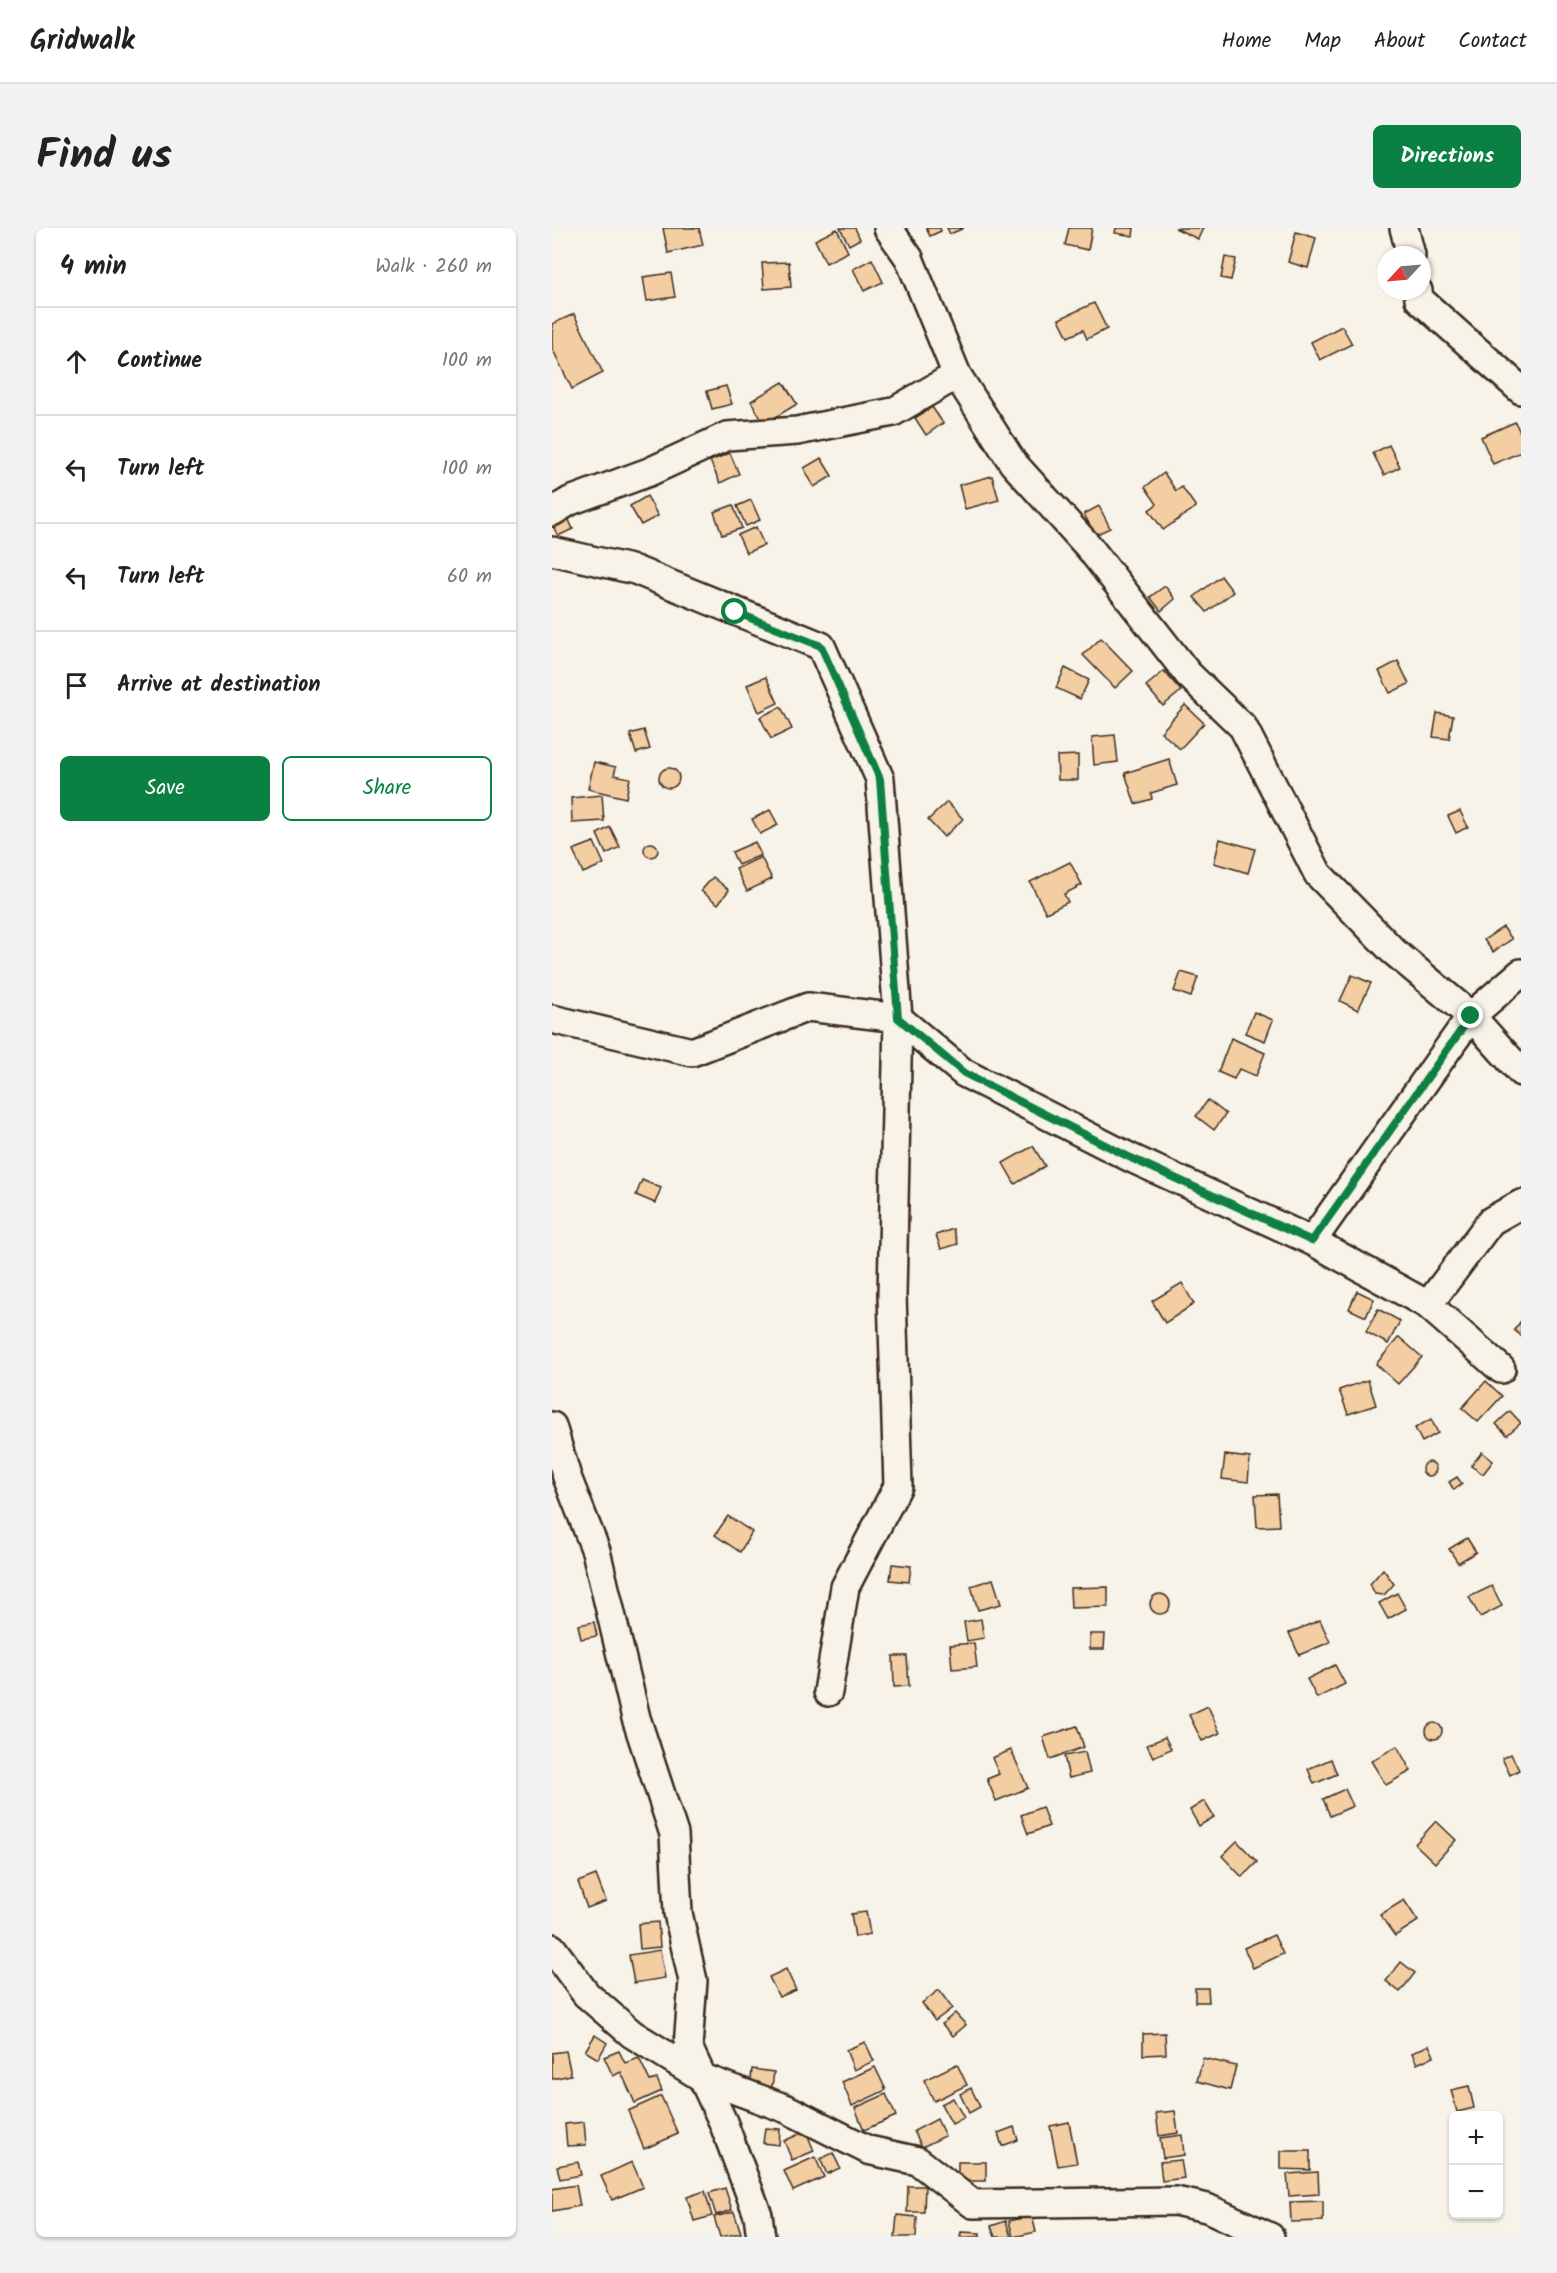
<!DOCTYPE html>
<meta charset="utf-8">
<style>
body{margin:0;font-family:Kalam,sans-serif;background:#f2f2f2;color:#222}
.controls{position:absolute;right:18px;bottom:18px;display:grid;overflow:hidden;border-radius:9px;box-shadow:0 2px 4px #0004}
.controls button{width:54px;height:54px;display:grid;place-items:center;padding:0;border:0;border-bottom:2px solid #e0e0e0;background:#fff;color:#222;font:30px sans-serif}
.compass{position:absolute;left:825px;top:18px;width:54px;height:54px;border-radius:50%;background:#fff;box-shadow:0 2px 4px #0004;rotate:244deg}
.stop{position:absolute;width:18px;height:18px;margin:-14px;border:4px solid #0b8043;border-radius:50%;background:#fff}
.stop.end{background:#0b8043;border-color:#fff;box-shadow:0 2px 6px #0008}
.list{margin:0;padding:0;list-style:none}
h2{display:flex;justify-content:space-between;align-items:center;height:78px;margin:0;padding:0 24px;font-size:26px}
h2 small{font-size:20px;font-weight:400;color:#767676}
.list li{display:grid;grid-template-columns:39px 1fr auto;gap:18px;align-items:center;box-sizing:border-box;height:108px;padding:0 24px;border-top:2px solid #e0e0e0}
.list b{display:block;font-size:22px;white-space:nowrap}
.list em{font-size:20px;font-style:normal;color:#767676}
.actions{display:flex;gap:12px;padding:18px 24px}
.actions a{flex:1;padding:14px 0;border:2px solid #0b8043;border-radius:9px;text-align:center;font-size:21px;color:#0b8043}
.actions .main{background:#0b8043;color:#fff}
.icon{flex:none;width:33px;height:33px;fill:none;stroke:currentColor;stroke-width:2;stroke-linecap:round;stroke-linejoin:round}
.map{position:relative;flex:none;width:969px;height:2009px;overflow:hidden;border-radius:9px}
header{display:flex;align-items:center;gap:36px;box-sizing:border-box;height:84px;padding:0 30px;background:#fff;border-bottom:2px solid #e0e0e0}
header strong{font-size:28px}
nav{display:flex;gap:33px;margin-inline-start:auto;font-size:21px}
.intro{display:flex;align-items:center;justify-content:space-between;box-sizing:border-box;height:144px;padding:0 36px}
h1{margin:0;font-size:42px}
.button{padding:15px 27px;border-radius:9px;background:#0b8043;color:#fff;font-size:21px;font-weight:700}
main{display:flex;gap:36px;padding:0 36px}
aside{flex:1;background:#fff;border-radius:9px;box-shadow:0 2px 4px #0004}
.map>svg:first-child{display:block}
.building{fill:#f3cea3;stroke:#3b2a1e;stroke-width:1.5}
.lines{fill:none;stroke-linecap:round;stroke-linejoin:round}
.minor-casing{stroke:#3b2a1e;stroke-width:32}
.minor{stroke:#f7f3e8;stroke-width:27}
.route{stroke:#0b8043;stroke-width:8}
</style>
<header>
<strong>Gridwalk</strong>
<nav><a>Home</a><a>Map</a><a>About</a><a>Contact</a></nav>
</header>
<div class="intro"><h1>Find us</h1><a class="button">Directions</a></div>
<main>
<aside>
<h2>4 min<small>Walk · 260 m</small></h2>
<ul class="list">
<li><svg class="icon" aria-label="ahead" viewBox="0 0 24 24"><path d="M12 20V5M6 11l6-6 6 6"/></svg><div><b>Continue</b></div><em>100 m</em></li>
<li><svg class="icon" aria-label="left" viewBox="0 0 24 24"><path d="M17 20v-9H6M10 6l-5 5 5 5"/></svg><div><b>Turn left</b></div><em>100 m</em></li>
<li><svg class="icon" aria-label="left" viewBox="0 0 24 24"><path d="M17 20v-9H6M10 6l-5 5 5 5"/></svg><div><b>Turn left</b></div><em>60 m</em></li>
<li><svg class="icon" aria-label="arrive" viewBox="0 0 24 24"><path d="M6 21V4h12l-3 4 3 4H6"/></svg><div><b>Arrive at destination</b></div></li>
</ul>
<div class="actions"><a class="main">Save</a><a>Share</a></div>
</aside>
<div class="map">
<svg width="969" height="2009" viewBox="0 0 969 2009">
<rect width="100%" height="100%" fill="#f7f3e8"/>
<filter id="ink" filterUnits="userSpaceOnUse"><feTurbulence type="fractalNoise" baseFrequency=".0167" numOctaves="2"/><feDisplacementMap in="SourceGraphic" scale="12" xChannelSelector="R" yChannelSelector="G"/><feConvolveMatrix kernelMatrix="1 2 1 2 8 2 1 2 1" color-interpolation-filters="sRGB"/></filter>
<g filter="url(#ink)">
<!-- building -->
<g class="building">
<path d="M111 0H147L151 17 116 25Z"/>
<path d="M288 0H303L308 11 297 17Z"/>
<path d="M374 0H388L389 3 378 8Z"/>
<path d="M395 0H412L398 6Z"/>
<path d="M517 0H540L536 22 513 17Z"/>
<path d="M564 0H582L581 8 563 5Z"/>
<path d="M623 0H651L646 11Z"/>
<path d="M285 1 296 24 274 35 263 12Z"/>
<path d="M744 4 764 10 756 40 736 34Z"/>
<path d="M673 29 684 31 679 52 669 50Z"/>
<path d="M320 31 331 54 312 63 301 41Z"/>
<path d="M237 34 239 59 212 61 210 35Z"/>
<path d="M119 45 123 69 95 73 91 49Z"/>
<path d="M542 75 555 101 535 111 531 102 516 109 507 91Z"/>
<path d="M22 86 51 145 20 161 0 120V96Z"/>
<path d="M790 98 800 116 768 132 759 114Z"/>
<path d="M231 154 245 176 212 196 199 173Z"/>
<path d="M174 158 180 176 160 181 155 163Z"/>
<path d="M380 179 391 195 374 207 363 190Z"/>
<path d="M963 194 969 206V224L941 236 929 209Z"/>
<path d="M837 217 848 239 832 247 821 225Z"/>
<path d="M178 225 187 246 168 255 158 233Z"/>
<path d="M269 230 280 248 262 259 252 240Z"/>
<path d="M612 245 624 263 630 259 644 279 611 302 597 282 605 276 593 259Z"/>
<path d="M440 248 447 272 413 281 407 257Z"/>
<path d="M95 268 106 288 89 297 78 278Z"/>
<path d="M199 272 208 292 194 298 185 278Z"/>
<path d="M181 277 190 300 170 307 162 284Z"/>
<path d="M547 278 558 300 543 307 532 286Z"/>
<path d="M16 290 21 301 6 308 1 298Z"/>
<path d="M204 299 212 317 194 325 186 307Z"/>
<path d="M669 348 681 364 655 384 642 369Z"/>
<path d="M613 358 623 371 609 383 598 369Z"/>
<path d="M549 410 581 443 563 460 531 427Z"/>
<path d="M846 433 857 456 838 465 827 443Z"/>
<path d="M513 440 537 452 528 471 504 460Z"/>
<path d="M612 443 629 463 611 478 594 458Z"/>
<path d="M214 449 226 475 207 484 195 457Z"/>
<path d="M633 477 652 495 628 521 609 504Z"/>
<path d="M229 479 240 501 219 511 208 489Z"/>
<path d="M885 485 901 488 897 511 881 509Z"/>
<path d="M92 502 98 521 84 525 78 506Z"/>
<path d="M563 507 566 534 542 537 540 509Z"/>
<path d="M526 527V552H506L505 528Z"/>
<path d="M617 531 625 557 599 565 600 571 583 576 573 545Z"/>
<path d="M42 534 64 539 62 547 78 550 74 570 36 561Z"/>
<circle cx="117" cy="550" r="10"/>
<path d="M50 567 52 593 20 595 19 570Z"/>
<path d="M395 574 411 591 392 609 376 592Z"/>
<path d="M218 582 226 597 208 606 200 591Z"/>
<path d="M908 583 916 599 904 605 896 588Z"/>
<path d="M58 599 68 619 54 626 45 606Z"/>
<path d="M668 611 703 621 696 645 662 635Z"/>
<path d="M42 614 52 636 31 645 21 622Z"/>
<path d="M203 614 209 627 186 637 180 624Z"/>
<circle cx="99" cy="622" r="7"/>
<path d="M209 629 220 651 195 663 184 641Z"/>
<path d="M518 634 530 657 512 666 516 674 494 685 478 654Z"/>
<path d="M161 649 177 662 166 676 149 663Z"/>
<path d="M951 699 960 711 941 724 932 712Z"/>
<path d="M629 744 646 749 639 769 622 763Z"/>
<path d="M800 747 819 755 806 782 788 773Z"/>
<path d="M702 784 721 792 713 813 693 805Z"/>
<path d="M679 810 713 825 704 848 687 841 682 851 666 844Z"/>
<path d="M656 872 674 886 662 902 644 888Z"/>
<path d="M481 918 493 938 463 956 451 935Z"/>
<path d="M90 952 109 960 103 975 84 967Z"/>
<path d="M401 1001 406 1016 389 1021 384 1007Z"/>
<path d="M630 1055 642 1076 613 1095 600 1073Z"/>
<path d="M805 1063 822 1071 814 1089 797 1081Z"/>
<path d="M826 1081 848 1093 836 1116 814 1104Z"/>
<path d="M969 1093V1108L962 1102Z"/>
<path d="M847 1109 870 1129 846 1156 824 1136Z"/>
<path d="M816 1152 824 1177 796 1186 787 1162Z"/>
<path d="M934 1153 950 1168 926 1194 910 1180Z"/>
<path d="M958 1183 969 1195 955 1207 944 1196Z"/>
<path d="M879 1191 886 1205 870 1214 863 1200Z"/>
<path d="M930 1224 941 1233 931 1246 919 1238Z"/>
<path d="M673 1227 698 1230 696 1254 670 1251Z"/>
<circle cx="877" cy="1241" r="7"/>
<path d="M905 1249 910 1256 902 1262 897 1254Z"/>
<path d="M725 1266 727 1298 705 1299 703 1267Z"/>
<path d="M176 1288 200 1304 188 1324 163 1307Z"/>
<path d="M915 1310 924 1324 906 1335 897 1321Z"/>
<path d="M340 1336 359 1338 357 1354 338 1352Z"/>
<path d="M831 1341 842 1356 832 1367 823 1366 818 1356Z"/>
<path d="M441 1351 449 1376 426 1382 419 1358Z"/>
<path d="M940 1358 950 1378 928 1389 917 1369Z"/>
<path d="M556 1359V1379L519 1380 518 1360Z"/>
<path d="M845 1365 854 1381 836 1391 827 1375Z"/>
<circle cx="608" cy="1376" r="10"/>
<path d="M429 1391 432 1410 415 1413 412 1394Z"/>
<path d="M768 1392 778 1414 747 1427 737 1405Z"/>
<path d="M42 1394 45 1408 29 1411 26 1397Z"/>
<path d="M538 1406H553L552 1421H538Z"/>
<path d="M422 1415 425 1439 400 1441 398 1417Z"/>
<path d="M341 1428H355L357 1458 342 1459Z"/>
<path d="M783 1437 793 1456 765 1470 755 1451Z"/>
<path d="M656 1478 668 1505 650 1513 637 1487Z"/>
<circle cx="882" cy="1503" r="8"/>
<path d="M525 1498 532 1519 498 1531 491 1509Z"/>
<path d="M613 1509 619 1521 601 1529 595 1517Z"/>
<path d="M845 1518 859 1543 834 1557 819 1533Z"/>
<path d="M459 1522 476 1560 444 1573 435 1551 447 1546 440 1530Z"/>
<path d="M533 1524 538 1545 517 1550 512 1528Z"/>
<path d="M959 1526 967 1542 958 1547 950 1530Z"/>
<path d="M779 1531 785 1546 762 1556 756 1541Z"/>
<path d="M793 1561 801 1578 778 1588 771 1571Z"/>
<path d="M652 1573 662 1589 647 1598 638 1582Z"/>
<path d="M490 1579 497 1598 476 1606 469 1587Z"/>
<path d="M884 1593 904 1612 883 1635 863 1616Z"/>
<path d="M685 1613 705 1634 690 1649 670 1628Z"/>
<path d="M44 1647 54 1673 35 1680 26 1654Z"/>
<path d="M852 1672 866 1693 843 1708 828 1687Z"/>
<path d="M314 1684 318 1706 303 1709 299 1686Z"/>
<path d="M106 1694 108 1719 88 1721 86 1696Z"/>
<path d="M722 1707 731 1726 701 1740 692 1720Z"/>
<path d="M108 1722 113 1750 82 1755 77 1727Z"/>
<path d="M849 1734 863 1745 848 1764 834 1753Z"/>
<path d="M234 1741 244 1762 227 1769 217 1749Z"/>
<path d="M643 1760H656L657 1774H643Z"/>
<path d="M387 1762 400 1780 383 1793 370 1775Z"/>
<path d="M403 1785 414 1797 401 1808 390 1796Z"/>
<path d="M613 1805 614 1826 591 1827V1806Z"/>
<path d="M43 1807 55 1815 46 1831 33 1823Z"/>
<path d="M313 1814 322 1833 302 1842 294 1822Z"/>
<path d="M877 1817 882 1828 865 1836 860 1825Z"/>
<path d="M14 1823 19 1847 0 1851V1825Z"/>
<path d="M67 1823 73 1835 87 1830 98 1853 105 1851 110 1863 83 1875 69 1844 61 1848 52 1829Z"/>
<path d="M651 1830 684 1838 678 1862 645 1853Z"/>
<path d="M405 1836 415 1857 382 1873 372 1852Z"/>
<path d="M323 1839 334 1862 300 1878 290 1854Z"/>
<path d="M200 1841 222 1844 219 1866 198 1862Z"/>
<path d="M917 1858 922 1880 905 1884 899 1862Z"/>
<path d="M419 1860 428 1879 417 1885 408 1866Z"/>
<path d="M334 1866 344 1888 312 1902 303 1880Z"/>
<path d="M109 1868 126 1906 92 1921 76 1883Z"/>
<path d="M401 1870 412 1890 400 1896 389 1876Z"/>
<path d="M623 1883 626 1905 607 1908 604 1885Z"/>
<path d="M385 1891 393 1908 370 1919 362 1903Z"/>
<path d="M32 1894 34 1917 15 1918 13 1896Z"/>
<path d="M517 1894 525 1935 506 1938 498 1898Z"/>
<path d="M462 1899 466 1912 450 1918 446 1905Z"/>
<path d="M213 1900 228 1901 227 1917 211 1915Z"/>
<path d="M254 1903 262 1923 240 1932 232 1913Z"/>
<path d="M630 1907 632 1927 611 1930 608 1910Z"/>
<path d="M729 1923H758V1942L729 1941Z"/>
<path d="M281 1925 288 1940 275 1946 268 1931Z"/>
<path d="M263 1929 272 1949 241 1963 232 1943Z"/>
<path d="M629 1932 632 1950 610 1953 608 1934Z"/>
<path d="M26 1934 29 1947 8 1951 5 1938Z"/>
<path d="M80 1934 91 1959 60 1972 49 1948Z"/>
<rect x="406" y="1934" width="28" height="19"/>
<path d="M766 1944 767 1966 737 1968 735 1946Z"/>
<path d="M24 1957 28 1978 0 1983V1961Z"/>
<path d="M356 1958H373L372 1984H355Z"/>
<path d="M173 1960 180 1982 164 1987 157 1965Z"/>
<path d="M153 1963 160 1988 142 1993 135 1969Z"/>
<path d="M771 1973V1993L739 1994 738 1974Z"/>
<path d="M182 1984 189 2005 168 2009 162 1989Z"/>
<path d="M345 1987 365 1989 364 2009H343Z"/>
<path d="M480 1988 484 2004 461 2009 457 1993Z"/>
<path d="M454 1993 459 2009H443L439 1998Z"/>
<path d="M409 2004 428 2005V2009H408Z"/>
</g>
<g class="lines">
<defs>
<g id="minor">
<path d="M336 0 357 30 405 147 461 235 536 318 636 446 691 499 766 646 841 723 919 788 969 844"/>
<path d="M852 0 859 27"/>
<path d="M866 63 867 71 969 162"/>
<path d="M0 284 18 273 97 244 175 208 245 203 341 184 405 147"/>
<path d="M0 323 83 342 269 418 328 551 346 790 340 1067 346 1258 293 1359 276 1464"/>
<path d="M0 791 140 824 256 779 346 790 412 845 579 930 760 1013 876 1077 949 1141"/>
<path d="M760 1013 919 788 969 745"/>
<path d="M876 1077 939 993 969 976"/>
<path d="M0 1198 15 1249 44 1323 84 1490 122 1606 126 1685 141 1753 136 1819 171 1894 206 1987 209 2009"/>
<path d="M0 1720 34 1766 80 1806 151 1850 235 1881 316 1922 366 1933 421 1976 623 1973 655 1980 718 2009"/>
</g>
</defs>
<!-- minor casing -->
<use href="#minor" class="minor-casing"/>
<!-- minor -->
<use href="#minor" class="minor"/>
</g>
</g>
<g class="lines" filter="url(#ink)">
<!-- route -->
<path class="route" d="M183 384 269 418 328 551 346 790 412 845 579 930 760 1013 919 788"/>
</g>
</svg>
<div class="controls">
<button>+</button>
<button>−</button>
</div>
<svg class="compass" viewBox="-18 -18 36 36"><path d="M0-13l5 13h-10z" fill="#e53935"/><path d="M0 13l5-13h-10z" fill="#767676"/></svg>
<div class="stop" style="left:183px;top:384px"></div>
<div class="stop end" style="left:919px;top:788px"></div>
</div>
</main>
